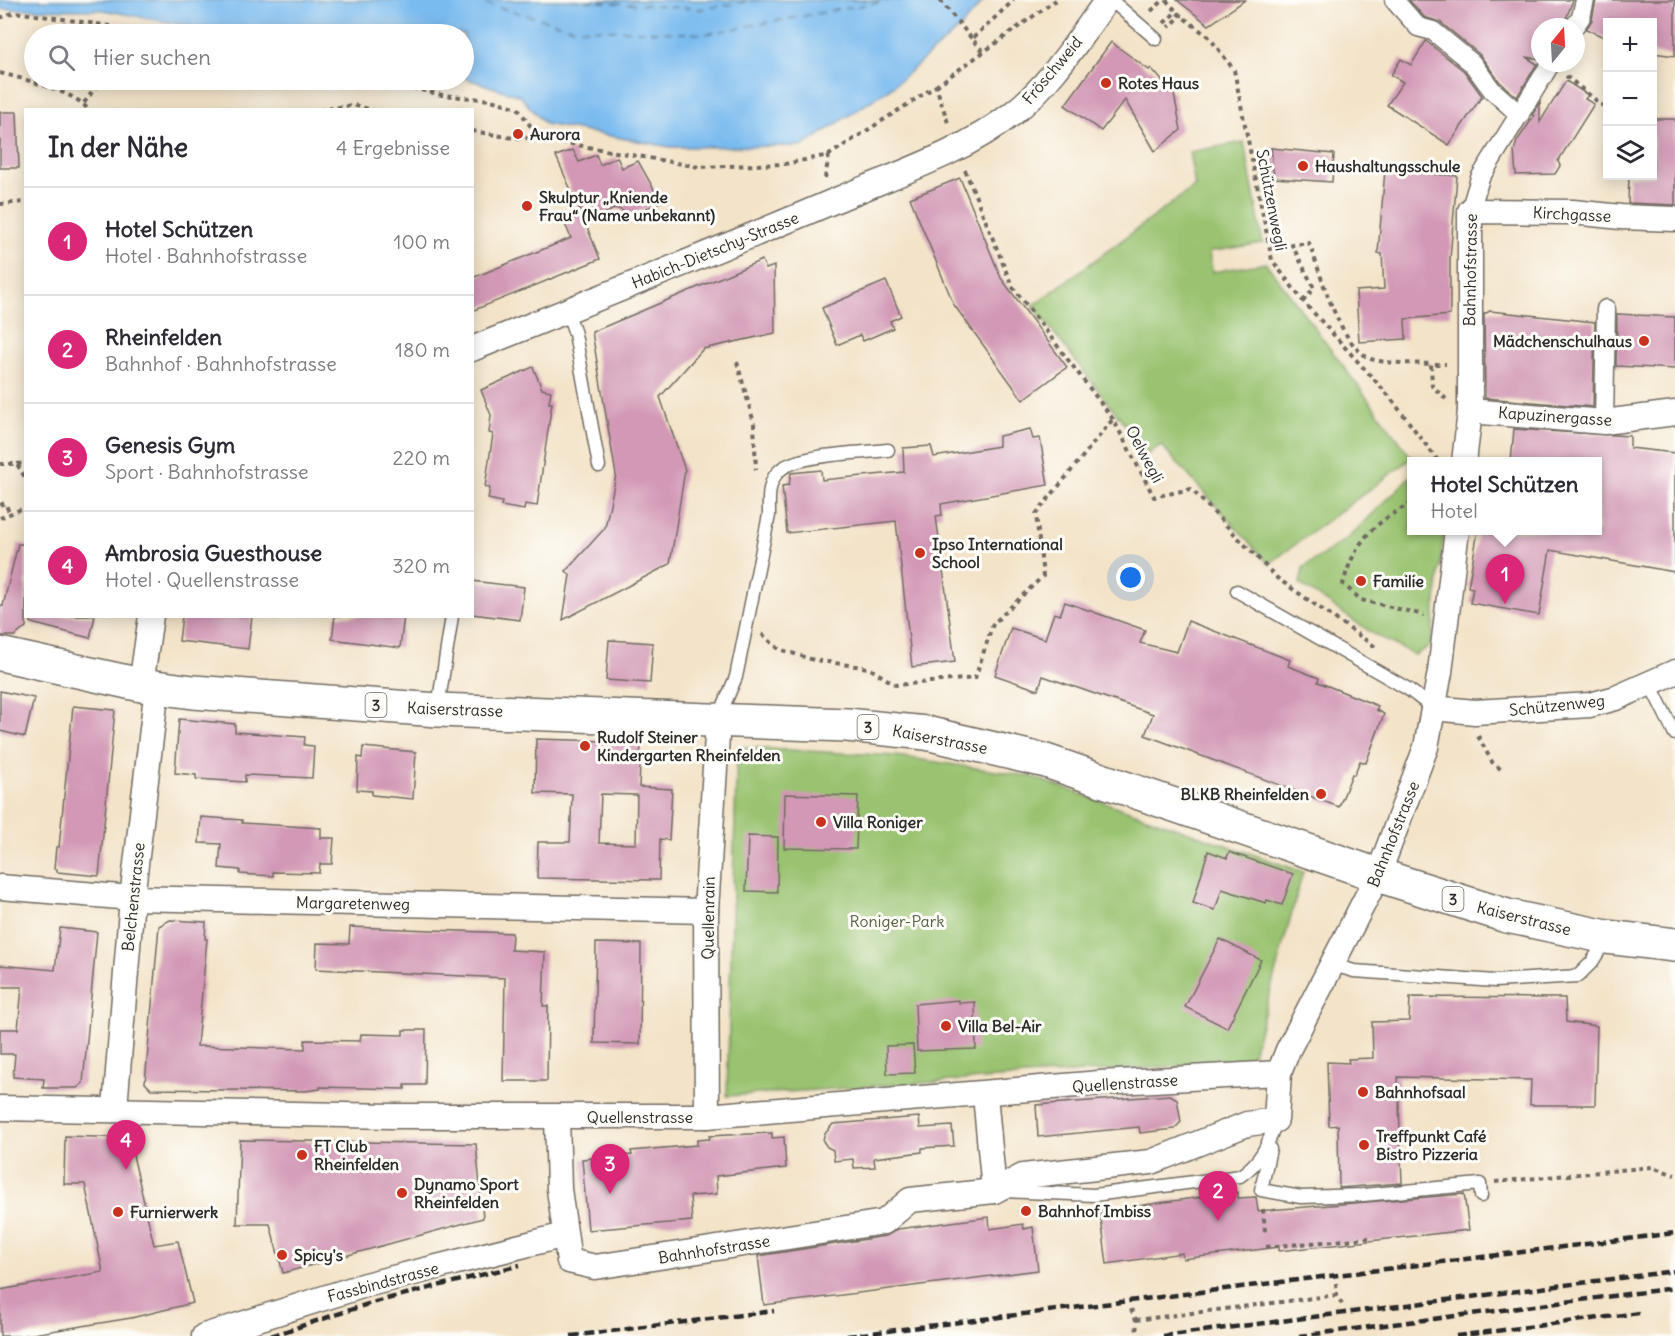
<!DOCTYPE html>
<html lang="de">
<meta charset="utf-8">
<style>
body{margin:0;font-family:Delius,sans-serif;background:#f2f2f3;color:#2b2b33}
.controls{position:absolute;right:18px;top:18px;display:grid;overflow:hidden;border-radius:0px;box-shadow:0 3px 15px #0003}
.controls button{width:54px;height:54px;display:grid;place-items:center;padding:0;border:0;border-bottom:2px solid #e1e1e2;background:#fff;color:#2b2b33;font:30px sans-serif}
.compass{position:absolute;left:1531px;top:18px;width:54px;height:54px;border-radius:50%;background:#fff;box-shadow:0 3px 15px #0003;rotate:18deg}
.you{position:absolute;left:1131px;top:578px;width:21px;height:21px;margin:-15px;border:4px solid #fff;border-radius:50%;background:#1a73e8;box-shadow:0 0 0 9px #1a73e833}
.badge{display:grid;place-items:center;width:39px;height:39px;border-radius:50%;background:#db2777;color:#fff;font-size:20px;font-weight:700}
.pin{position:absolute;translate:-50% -50px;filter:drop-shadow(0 2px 3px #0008)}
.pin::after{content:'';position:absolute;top:32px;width:21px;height:18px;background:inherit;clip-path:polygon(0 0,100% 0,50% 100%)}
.popup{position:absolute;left:1407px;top:457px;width:195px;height:78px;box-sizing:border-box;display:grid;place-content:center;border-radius:0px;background:#fff;filter:drop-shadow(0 2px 4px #0005);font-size:20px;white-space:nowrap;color:#7c7c81}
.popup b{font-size:22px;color:#2b2b33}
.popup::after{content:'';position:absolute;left:50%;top:100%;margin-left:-12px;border:12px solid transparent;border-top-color:#fff}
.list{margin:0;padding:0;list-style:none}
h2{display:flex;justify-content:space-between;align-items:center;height:78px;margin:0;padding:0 24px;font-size:26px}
h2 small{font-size:20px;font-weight:400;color:#7c7c81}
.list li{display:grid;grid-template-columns:39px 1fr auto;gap:18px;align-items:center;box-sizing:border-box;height:108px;padding:0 24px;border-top:2px solid #e1e1e2}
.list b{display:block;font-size:22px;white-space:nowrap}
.list p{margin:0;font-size:20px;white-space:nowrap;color:#7c7c81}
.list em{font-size:20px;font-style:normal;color:#7c7c81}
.icon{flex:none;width:33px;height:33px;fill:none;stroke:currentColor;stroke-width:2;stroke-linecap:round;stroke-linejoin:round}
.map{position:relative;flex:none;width:1675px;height:1336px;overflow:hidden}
.search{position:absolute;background:#fff;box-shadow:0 3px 15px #0003;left:24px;top:24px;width:450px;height:66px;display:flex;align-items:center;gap:15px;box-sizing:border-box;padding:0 21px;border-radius:33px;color:#7c7c81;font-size:22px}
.panel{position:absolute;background:#fff;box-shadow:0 3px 15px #0003;left:24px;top:108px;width:450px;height:510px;border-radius:0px}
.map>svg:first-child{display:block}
.green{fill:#99c370;stroke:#62774e;stroke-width:1.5}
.water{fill:#7abbef;stroke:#52738d;stroke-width:1.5}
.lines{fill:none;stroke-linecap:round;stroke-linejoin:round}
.ferry{stroke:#475d70;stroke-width:1.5;stroke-dasharray:8 6;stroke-linecap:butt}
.building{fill:#d298b5;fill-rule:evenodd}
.service-casing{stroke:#716b62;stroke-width:15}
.pedestrian-casing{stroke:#716b62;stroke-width:21}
.minor-casing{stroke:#716b62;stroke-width:27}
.primary-casing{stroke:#716b62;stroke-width:36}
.path{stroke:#716b62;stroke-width:4;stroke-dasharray:4.5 4.5;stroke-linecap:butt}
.service{stroke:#fff;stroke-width:12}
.pedestrian{stroke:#fff;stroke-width:18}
.minor{stroke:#fff;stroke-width:24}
.primary{stroke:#fff;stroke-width:33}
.rail{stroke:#2b2b2b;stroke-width:4.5;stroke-dasharray:9 4.5;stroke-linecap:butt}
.poi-dot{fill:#c8321e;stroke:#fdfcf7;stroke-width:2}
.labels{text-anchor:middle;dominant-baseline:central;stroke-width:6;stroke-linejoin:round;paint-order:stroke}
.shield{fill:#fdfcf7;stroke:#6a6a68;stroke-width:1.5}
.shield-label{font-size:15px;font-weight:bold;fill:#2b2b2b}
.street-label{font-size:16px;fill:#2b2b2b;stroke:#fdfcf7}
.poi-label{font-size:16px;font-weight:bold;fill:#2b2b2b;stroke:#fdfcf7;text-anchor:start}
.park-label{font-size:16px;fill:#526043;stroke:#fdfcf7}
</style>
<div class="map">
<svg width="1675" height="1336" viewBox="0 0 1675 1336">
<rect width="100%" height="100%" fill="#fdfcf7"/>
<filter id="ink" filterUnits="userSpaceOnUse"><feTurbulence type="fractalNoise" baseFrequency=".0167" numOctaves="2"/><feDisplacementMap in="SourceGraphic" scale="12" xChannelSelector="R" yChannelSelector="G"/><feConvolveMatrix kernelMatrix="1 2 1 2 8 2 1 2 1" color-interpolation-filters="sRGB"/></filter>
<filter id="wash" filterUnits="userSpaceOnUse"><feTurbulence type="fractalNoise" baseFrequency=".008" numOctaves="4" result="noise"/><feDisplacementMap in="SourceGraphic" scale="24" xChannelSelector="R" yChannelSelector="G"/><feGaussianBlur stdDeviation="1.35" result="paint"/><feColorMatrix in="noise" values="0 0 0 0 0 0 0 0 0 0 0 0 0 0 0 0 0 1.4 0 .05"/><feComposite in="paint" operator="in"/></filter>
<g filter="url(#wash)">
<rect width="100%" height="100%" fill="#f3e3c8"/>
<!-- green -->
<g class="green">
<path d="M1244 142 1263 243 1209 252 1212 272 1266 263 1412 458 1269 564 1161 445 1148 454 1033 306 1195 186 1189 152Z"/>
<path d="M1412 475V530L1444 531 1431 645 1415 655 1375 635 1300 584 1303 568 1349 537Z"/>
<path d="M737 747 896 756 1029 776 1303 872 1251 1061 727 1096Z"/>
</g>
<!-- water -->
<path class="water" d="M0 0H984L961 27 892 87 803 146 670 147 545 124 520 96 464 78V34L227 33 103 10 0 9Z"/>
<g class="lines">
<!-- ferry -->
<g class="ferry">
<path d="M472 0 574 28 705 34 892 0"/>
<path d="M571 0 700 9 758 0"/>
</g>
</g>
<g id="blocks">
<!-- building -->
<g class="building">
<path d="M1177 0H1245L1209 25Z"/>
<path d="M1409 0H1573L1563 27H1540V59L1526 57 1537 64 1517 97 1500 82 1479 54 1440 22 1424 17Z"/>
<path d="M1596 0H1675V56L1653 53V22H1608V39L1586 29 1592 20Z"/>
<path d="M1426 41 1464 71 1482 96 1449 145 1387 105 1403 82 1391 75 1401 59 1411 65Z"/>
<path d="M1111 42 1149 70 1151 68 1174 94 1181 130 1155 151 1125 100 1101 131 1065 105Z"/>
<path d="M1566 81 1588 95 1585 99 1594 104 1558 161 1560 166 1555 174 1516 175 1514 151 1517 141 1534 116 1532 115 1540 102V122Z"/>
<path d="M0 112H17L19 168H0Z"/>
<path d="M1653 119H1675V205L1628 203 1629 176H1653Z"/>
<path d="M1271 148 1334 154 1332 182 1274 178Z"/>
<path d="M573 150 579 162 596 155 600 165 617 157 622 168 638 161 661 202 630 215 617 208 585 222 556 156Z"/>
<path d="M1385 170 1457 176 1450 259V315L1405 319 1406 339 1359 342 1356 291 1384 289 1382 254 1378 253Z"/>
<path d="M960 178 1001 278 1067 367 1023 400 954 305 910 198Z"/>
<path d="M580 210 600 259 472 311V278L571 238 562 217Z"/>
<path d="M762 260 766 269 774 266 775 333 703 349 660 397 685 470 670 564 563 620 570 575 566 571 605 528 616 475 592 332Z"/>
<path d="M886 281 901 316 890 321 893 328 863 341 860 335 837 345 822 308Z"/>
<path d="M1490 311 1595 322 1593 407 1485 398 1484 314Z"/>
<path d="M1617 314 1675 317V369L1616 366Z"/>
<path d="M533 367 542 389 551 391 549 403H552L537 506 525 504 524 510 501 506 502 502 488 499 490 488 485 487 493 434 489 433 491 415 481 390Z"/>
<path d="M1030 429 1033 439 1040 438 1048 485 941 504 942 515 936 516 955 662 912 667 896 521 787 533 782 486 789 485 791 473 821 470 822 480 904 472 903 448 931 446 934 457 999 446V436Z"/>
<path d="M1514 429 1630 436V448L1675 453V572L1550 550 1539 615 1470 603 1473 588 1468 587 1478 531H1598V462H1511Z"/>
<path d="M18 544H26V627L15 636H0V605L3 606Z"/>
<path d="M472 581 524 587 520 620 472 614Z"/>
<path d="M1065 602 1145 630 1140 643 1177 652 1188 621 1290 660 1288 666 1319 678 1318 682 1378 706 1376 710 1384 714 1366 763 1360 761 1354 775 1352 774 1339 807 1145 735 1153 714 1043 676 1038 690 995 675 1011 628 1045 639 1054 613 1060 615Z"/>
<path d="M31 616H95L90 638 31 623Z"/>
<path d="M182 616H252L248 649 179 641Z"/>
<path d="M335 616H404L400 648 332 639Z"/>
<path d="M609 640 653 643 650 683 606 680Z"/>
<path d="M0 691 34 698 25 737 0 731Z"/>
<path d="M73 706 115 710 99 876 57 872V869H54L56 847H59Z"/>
<path d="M179 719 235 724V732L305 737 304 745 314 746 312 778 245 775V782L196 779V775L175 773Z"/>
<path d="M536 739 641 742 639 787 672 789 669 840 660 839 659 880 537 878 538 842H570L572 794 535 793ZM601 794 637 795 636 844 599 843Z"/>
<path d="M363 747 416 752 413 799 372 795V791L357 790 358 757 362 758Z"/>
<path d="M785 794 858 796 856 849 784 848Z"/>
<path d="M201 817 242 820V823L321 828V838H334L332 864H320L319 873 273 872V876L240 874V870L219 868 221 844 199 843Z"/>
<path d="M748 836 778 837 777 892 746 891Z"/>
<path d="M1208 851 1227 858 1229 852 1293 874 1282 905 1267 900 1266 903 1222 889 1215 910 1193 903Z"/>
<path d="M170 920 206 922 205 939H207L197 1046 305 1049V1040L360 1041 361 1034 403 1035V1030H426L425 1085H405V1089L320 1087V1089L305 1091 151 1089 145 1083 159 926Z"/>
<path d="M350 927 512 933 511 950 545 952 543 1006H548L547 1081H503L505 978 316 969 317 943 349 944Z"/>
<path d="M60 928 97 932 83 1083 77 1088H43L44 1079 13 1077 15 1054H0V1029H18L22 987H0V965L55 970Z"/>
<path d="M1220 939 1261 960 1227 1028 1185 1007Z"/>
<path d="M596 943 641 944 640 1044 594 1043Z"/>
<path d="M1410 997 1565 998 1566 1022 1597 1026 1595 1105H1530L1531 1080 1398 1077 1402 1183 1339 1188 1338 1125 1329 1126 1327 1062 1349 1063 1348 1059 1373 1058 1372 1022 1409 1021Z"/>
<path d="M959 1000V1003L975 1002 976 1049 917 1051 915 1004Z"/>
<path d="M913 1045 915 1073 887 1074 886 1046Z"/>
<path d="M1170 1095 1177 1099 1181 1122 1174 1129 1140 1133 1139 1127 1038 1137 1036 1105Z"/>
<path d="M919 1117 920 1128 952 1126 954 1146 922 1148V1152L874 1158 875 1167 854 1168 853 1159 834 1161 833 1150 827 1147 823 1141 824 1135 833 1124Z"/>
<path d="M772 1133V1138L784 1137 786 1168 716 1176 717 1194 690 1196 692 1221 588 1230 582 1159 632 1155 631 1151 697 1145V1140L710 1139 709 1136Z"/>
<path d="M65 1136 129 1138 154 1245 178 1241 193 1303 131 1318 21 1336H0V1290L103 1272 85 1184H64Z"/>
<path d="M240 1140 476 1144 483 1218 283 1273 270 1224H237Z"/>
<path d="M1238 1192V1198L1256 1197 1258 1211 1464 1194 1469 1230 1279 1251V1247L1183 1259 1182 1253 1107 1264 1100 1211Z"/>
<path d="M989 1217 990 1229 1023 1224 1024 1229 1033 1227 1038 1270 764 1305 758 1256 886 1236 898 1229Z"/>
</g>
</g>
</g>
<g filter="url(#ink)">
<use href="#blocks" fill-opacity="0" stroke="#716b62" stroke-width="1.5"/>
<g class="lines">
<defs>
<g id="service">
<path d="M1111 0 1156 39"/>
<path d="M567 310 575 334 599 466"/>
<path d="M1237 591 1408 689 1433 708"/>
<path d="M1650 684 1675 734"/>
<path d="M438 707 452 616"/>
<path d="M718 719 736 677 769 515C769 501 767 482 779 471 796 454 862 453 888 450"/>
<path d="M1330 964 1354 971 1495 981 1578 976 1592 962 1607 938"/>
<path d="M1270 1149 1261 1190 1301 1197 1363 1195 1480 1184 1481 1196"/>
<path d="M1003 1191 1094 1195 1240 1176C1261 1162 1269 1144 1276 1120"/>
</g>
<g id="pedestrian">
<path d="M1394 0 1418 27 1433 31 1472 63 1492 90 1520 115"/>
<path d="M1574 27 1581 17 1585 0"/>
<path d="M1470 211 1480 178 1551 63"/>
<path d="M1604 422 1606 309"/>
</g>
<g id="minor">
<path d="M472 349C596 299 719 250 841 198 899 173 962 153 1012 114 1051 84 1078 40 1107 0"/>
<path d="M1470 411 1604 422 1675 413"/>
<path d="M1464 462 1470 411V211L1573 212 1621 217 1675 219"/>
<path d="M141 685 151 616"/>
<path d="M1433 708 1475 712 1590 705 1616 698 1675 672"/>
<path d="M0 887 132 898 706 911"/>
<path d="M985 1095 994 1191"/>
<path d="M0 1108 392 1116H707L1100 1083 1279 1073"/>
<path d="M115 1108 132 898 157 687"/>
<path d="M707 1116 706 911 718 720"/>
<path d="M557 1117 559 1189 569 1261 595 1267 884 1222 910 1200 994 1191 1023 1176 1151 1162 1247 1124 1276 1120 1279 1073 1288 1050 1378 875 1426 747 1440 672 1457 530"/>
<path d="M204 1336 365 1285 565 1235"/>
</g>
<path id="primary" d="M0 654 141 685 193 692 438 710 847 725 926 733 1046 761 1378 875 1507 916 1607 937 1675 945"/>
</defs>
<!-- service casing -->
<use href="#service" class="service-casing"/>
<!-- pedestrian casing -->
<use href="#pedestrian" class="pedestrian-casing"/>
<!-- minor casing -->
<use href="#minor" class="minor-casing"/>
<!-- primary casing -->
<use href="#primary" class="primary-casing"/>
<!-- path -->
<g class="path">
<path d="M940 0 972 39"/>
<path d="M1166 0 1181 16 1169 27"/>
<path d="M1151 11 1164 0"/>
<path d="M0 18 15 12 110 26 125 34"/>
<path d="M1164 23 1176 12 1209 37 1234 70 1272 260 1303 301 1389 396 1439 462"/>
<path d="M983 51 972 39 1014 0"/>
<path d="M0 73C20 78 78 92 88 110"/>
<path d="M1566 76 1603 106"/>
<path d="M350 80 396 84 442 95 491 100 518 108 538 137"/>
<path d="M936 86 1056 0"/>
<path d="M84 103 101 80"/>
<path d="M190 110H210"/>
<path d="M319 110 353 105 373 110"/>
<path d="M472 131 514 138H538L699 167 785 164 829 155 936 86 949 126"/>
<path d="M965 170 1012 286 1113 419 1154 497 1191 489 1277 578 1377 648"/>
<path d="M825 178 829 155"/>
<path d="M0 204 26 202"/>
<path d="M1303 301 1314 288 1292 245 1309 243C1322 276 1338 344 1371 359 1385 364 1415 363 1431 364"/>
<path d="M737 362 754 423 756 470"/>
<path d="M1446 399 1432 386 1431 364H1446"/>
<path d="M0 464H17L26 479"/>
<path d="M17 464 26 463"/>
<path d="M1412 503C1373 523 1355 541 1343 584L1361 600 1424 615"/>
<path d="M0 505 5 503 10 514"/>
<path d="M0 518 26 507"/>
<path d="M762 634 779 649 814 660 869 668 896 685 975 678 993 624 1043 576 1036 514 1113 419"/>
<path d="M1478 736 1492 762 1503 771"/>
<path d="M1495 1182 1652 1167 1675 1175"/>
<path d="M1263 1209 1265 1232"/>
<path d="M1266 1247 1369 1238"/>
<path d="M1336 1283 1337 1295 1344 1308"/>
<path d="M1131 1309 1136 1320 1137 1334"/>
<path d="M1136 1320 1337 1295"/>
</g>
<!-- service -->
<use href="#service" class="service"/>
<!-- pedestrian -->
<use href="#pedestrian" class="pedestrian"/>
<!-- minor -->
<use href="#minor" class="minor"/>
<!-- primary -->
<use href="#primary" class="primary"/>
<!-- rail -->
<g class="rail">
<path d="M271 1336 371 1303 520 1265"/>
<path d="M571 1336 774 1311"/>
<path d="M847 1336 1675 1233"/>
<path d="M1163 1336 1675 1271"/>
<path d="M1299 1336 1675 1288"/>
<path d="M1456 1336 1639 1313"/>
</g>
</g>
</g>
<!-- markers -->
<g class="poi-dot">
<circle cx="1106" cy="83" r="6"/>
<circle cx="518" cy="134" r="6"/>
<circle cx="1303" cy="166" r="6"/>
<circle cx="527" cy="206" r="6"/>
<circle cx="1644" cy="341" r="6"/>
<circle cx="920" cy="553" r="6"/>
<circle cx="1361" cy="581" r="6"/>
<circle cx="585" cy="746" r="6"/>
<circle cx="1321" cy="794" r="6"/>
<circle cx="821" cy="822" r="6"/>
<circle cx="946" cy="1026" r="6"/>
<circle cx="1363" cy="1092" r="6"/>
<circle cx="1364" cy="1145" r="6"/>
<circle cx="302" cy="1155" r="6"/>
<circle cx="402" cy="1193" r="6"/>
<circle cx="1026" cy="1211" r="6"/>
<circle cx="118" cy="1212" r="6"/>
<circle cx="282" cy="1255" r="6"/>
</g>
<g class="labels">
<!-- shield labels -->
<g class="shield">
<rect x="365.5" y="693" width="21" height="24" rx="4.5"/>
<rect x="857.5" y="715" width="21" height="24" rx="4.5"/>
<rect x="1442.5" y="887" width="21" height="24" rx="4.5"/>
</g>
<g class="shield-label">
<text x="376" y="705">3</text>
<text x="868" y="727">3</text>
<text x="1453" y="899">3</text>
</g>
<!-- street labels -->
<g class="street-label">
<text transform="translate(1052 70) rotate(-50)">Fröschweid</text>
<text transform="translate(1272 200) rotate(79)">Schützenwegli</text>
<text transform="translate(1572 214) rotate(3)">Kirchgasse</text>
<text transform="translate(715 250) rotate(-22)">Habich-Dietschy-Strasse</text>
<text transform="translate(1470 270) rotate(-89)">Bahnhofstrasse</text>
<text transform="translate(1555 416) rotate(4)">Kapuzinergasse</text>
<text transform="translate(1145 454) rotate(62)">Oelwegli</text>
<text transform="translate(1557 705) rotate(-6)">Schützenweg</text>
<text transform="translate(455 709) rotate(2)">Kaiserstrasse</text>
<text transform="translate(940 739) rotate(11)">Kaiserstrasse</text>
<text transform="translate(1393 834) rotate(-68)">Bahnhofstrasse</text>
<text transform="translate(133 897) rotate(-84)">Belchenstrasse</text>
<text transform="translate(353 903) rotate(1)">Margaretenweg</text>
<text transform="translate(708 918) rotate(-89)">Quellenrain</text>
<text transform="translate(1524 918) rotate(14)">Kaiserstrasse</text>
<text transform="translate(1125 1083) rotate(-4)">Quellenstrasse</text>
<text x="640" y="1117">Quellenstrasse</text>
<text transform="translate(714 1249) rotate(-9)">Bahnhofstrasse</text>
<text transform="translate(383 1282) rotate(-15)">Fassbindstrasse</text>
</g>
<!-- poi labels -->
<g class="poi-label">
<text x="1118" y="83">Rotes Haus</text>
<text x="530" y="134">Aurora</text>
<text x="1315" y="166">Haushaltungsschule</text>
<text x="539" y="197">Skulptur „Kniende<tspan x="539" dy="18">Frau“ (Name unbekannt)</tspan></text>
<text x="1632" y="341" text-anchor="end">Mädchenschulhaus</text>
<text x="932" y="544">Ipso International<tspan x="932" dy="18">School</tspan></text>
<text x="1373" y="581">Familie</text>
<text x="597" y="737">Rudolf Steiner<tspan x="597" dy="18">Kindergarten Rheinfelden</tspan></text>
<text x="1309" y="794" text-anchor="end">BLKB Rheinfelden</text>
<text x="833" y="822">Villa Roniger</text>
<text x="958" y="1026">Villa Bel-Air</text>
<text x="1375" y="1092">Bahnhofsaal</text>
<text x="1376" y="1136">Treffpunkt Café<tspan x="1376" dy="18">Bistro Pizzeria</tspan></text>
<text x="314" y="1146">FT Club<tspan x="314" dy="18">Rheinfelden</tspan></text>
<text x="414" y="1184">Dynamo Sport<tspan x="414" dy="18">Rheinfelden</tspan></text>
<text x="1038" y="1211">Bahnhof Imbiss</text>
<text x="130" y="1212">Furnierwerk</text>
<text x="294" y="1255">Spicy's</text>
</g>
<!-- park labels -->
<g class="park-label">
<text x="897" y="921">Roniger-Park</text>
</g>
</g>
</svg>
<div class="controls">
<button>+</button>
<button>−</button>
<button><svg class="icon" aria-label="layers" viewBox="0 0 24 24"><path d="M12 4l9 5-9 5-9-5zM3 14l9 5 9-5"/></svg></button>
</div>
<svg class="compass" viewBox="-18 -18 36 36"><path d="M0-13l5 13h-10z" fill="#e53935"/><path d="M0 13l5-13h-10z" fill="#7c7c81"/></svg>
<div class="you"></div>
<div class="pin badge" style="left:1505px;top:604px">1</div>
<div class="popup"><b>Hotel Schützen</b>Hotel</div>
<div class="pin badge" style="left:1218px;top:1221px">2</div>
<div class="pin badge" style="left:610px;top:1194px">3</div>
<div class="pin badge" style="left:126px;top:1170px">4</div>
<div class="search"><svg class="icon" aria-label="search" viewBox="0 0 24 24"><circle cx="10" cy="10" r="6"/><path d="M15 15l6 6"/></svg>Hier suchen</div>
<section class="panel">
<h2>In der Nähe<small>4 Ergebnisse</small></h2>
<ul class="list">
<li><span class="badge">1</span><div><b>Hotel Schützen</b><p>Hotel · Bahnhofstrasse</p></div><em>100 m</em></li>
<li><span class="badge">2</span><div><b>Rheinfelden</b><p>Bahnhof · Bahnhofstrasse</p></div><em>180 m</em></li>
<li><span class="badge">3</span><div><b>Genesis Gym</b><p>Sport · Bahnhofstrasse</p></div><em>220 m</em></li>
<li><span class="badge">4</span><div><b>Ambrosia Guesthouse</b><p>Hotel · Quellenstrasse</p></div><em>320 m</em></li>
</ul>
</section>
</div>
